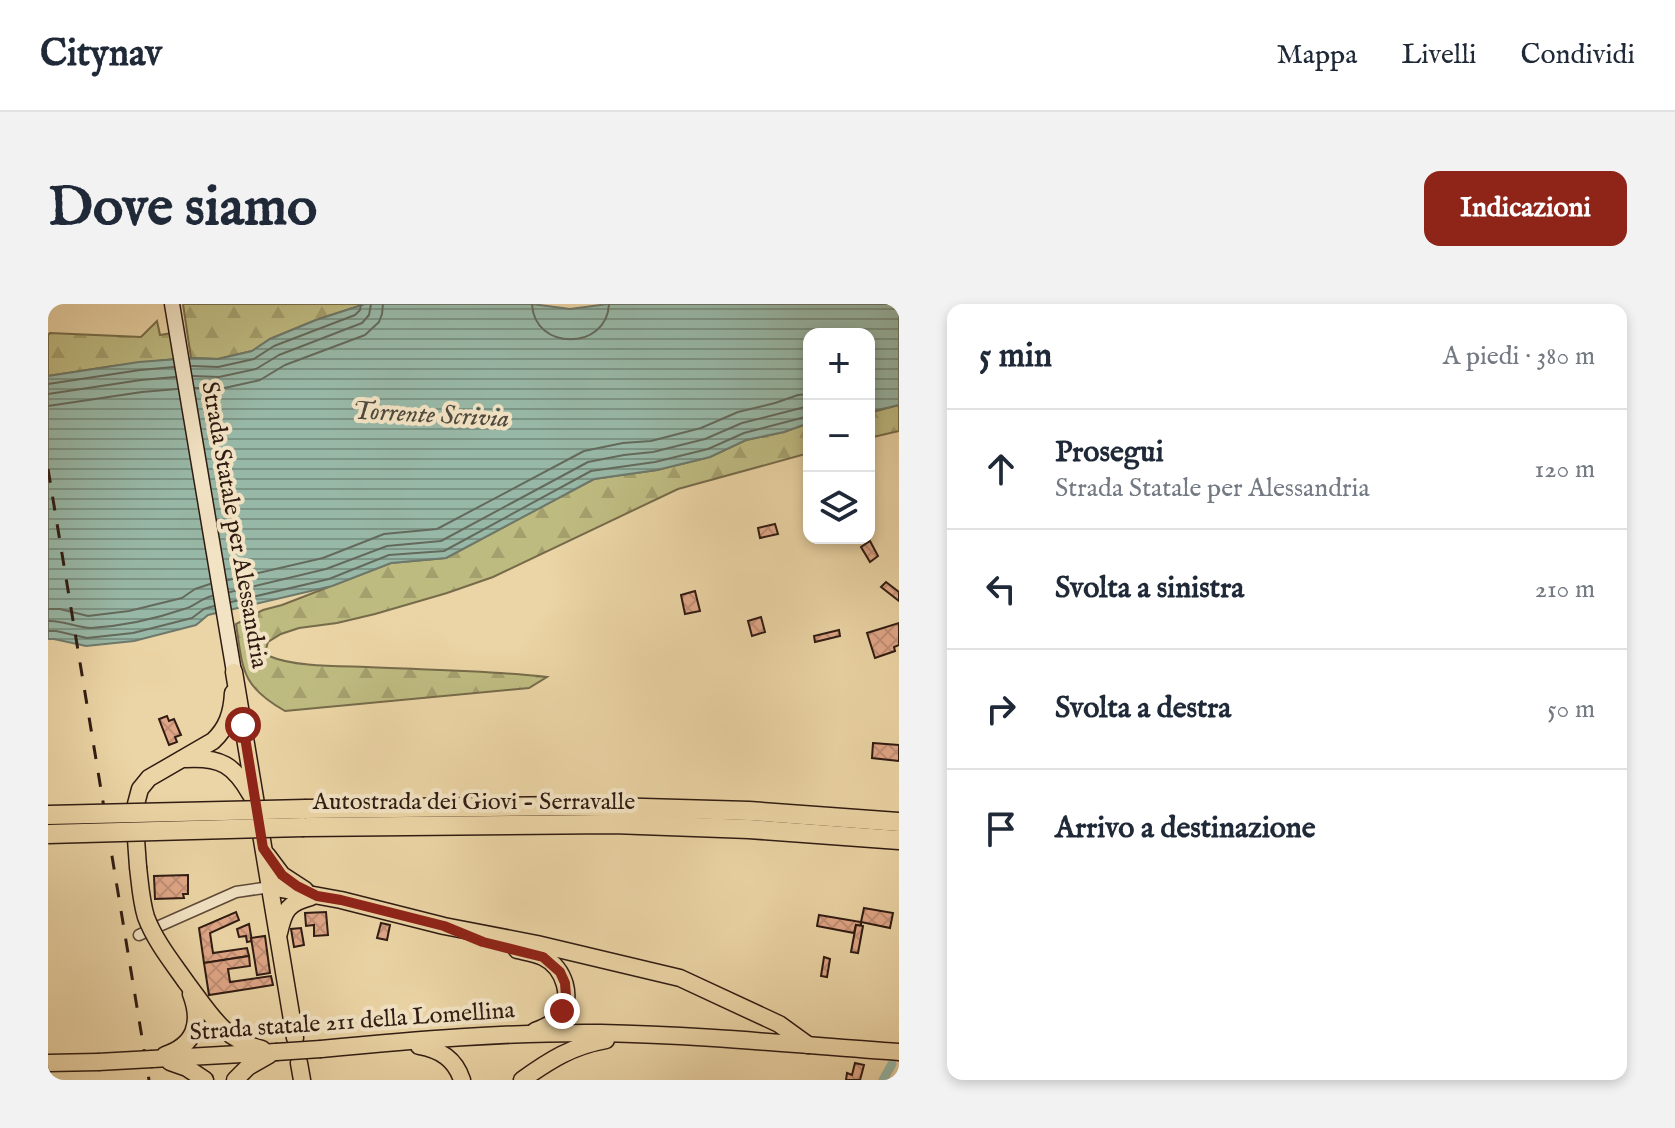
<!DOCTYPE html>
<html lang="it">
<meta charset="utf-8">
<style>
body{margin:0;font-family:"IM FELL English",serif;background:#f2f2f3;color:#1f2937}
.controls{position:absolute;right:24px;top:24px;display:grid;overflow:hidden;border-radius:16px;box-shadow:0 4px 12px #0003}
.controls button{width:72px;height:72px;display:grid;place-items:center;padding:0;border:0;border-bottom:2px solid #e0e1e3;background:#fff;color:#1f2937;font:40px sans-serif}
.stop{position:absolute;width:24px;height:24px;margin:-18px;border:6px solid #8f2418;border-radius:50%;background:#fff}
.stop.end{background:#8f2418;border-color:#fff;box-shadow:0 2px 8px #0008}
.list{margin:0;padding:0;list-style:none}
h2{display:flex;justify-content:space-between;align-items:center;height:104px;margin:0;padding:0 32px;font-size:34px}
h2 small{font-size:26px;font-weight:400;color:#747a83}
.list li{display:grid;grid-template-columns:52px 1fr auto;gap:24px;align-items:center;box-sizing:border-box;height:120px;padding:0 32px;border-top:2px solid #e0e1e3}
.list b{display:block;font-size:30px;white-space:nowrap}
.list p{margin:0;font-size:26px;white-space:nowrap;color:#747a83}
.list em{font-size:26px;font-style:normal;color:#747a83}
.icon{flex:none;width:44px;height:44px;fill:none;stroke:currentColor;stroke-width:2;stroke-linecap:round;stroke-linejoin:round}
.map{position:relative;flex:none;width:851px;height:776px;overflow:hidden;border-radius:16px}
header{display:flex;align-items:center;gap:48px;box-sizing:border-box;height:112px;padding:0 40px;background:#fff;border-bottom:2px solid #e0e1e3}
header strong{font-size:38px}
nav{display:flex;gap:44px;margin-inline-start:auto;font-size:28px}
.intro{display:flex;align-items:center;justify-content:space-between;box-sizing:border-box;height:192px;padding:0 48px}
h1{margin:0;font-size:56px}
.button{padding:20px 36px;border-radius:16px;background:#8f2418;color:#fff;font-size:28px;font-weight:700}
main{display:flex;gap:48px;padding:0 48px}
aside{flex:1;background:#fff;border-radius:16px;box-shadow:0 4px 12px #0003}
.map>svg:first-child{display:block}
.forest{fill:url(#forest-firs);stroke:#766b4a;stroke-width:2}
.water{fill:url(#water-rules);stroke:#6e796b;stroke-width:2}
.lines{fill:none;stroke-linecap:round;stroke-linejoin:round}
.shore{stroke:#646a5c;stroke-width:2}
.canal{stroke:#98b8a7;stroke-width:9}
.building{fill:url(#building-cross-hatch);stroke:#2f1b12;stroke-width:2}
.minor-casing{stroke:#5e4937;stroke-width:13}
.secondary-casing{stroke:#2f1b12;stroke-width:17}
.primary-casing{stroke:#2f1b12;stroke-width:19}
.motorway-casing{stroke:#2f1b12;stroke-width:21}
.minor{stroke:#f2e3c4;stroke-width:10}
.secondary{stroke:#f2e3c4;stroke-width:14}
.primary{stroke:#ebd4a5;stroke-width:16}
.motorway{stroke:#ebd4a5;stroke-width:18}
.rail{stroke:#2f1b12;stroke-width:3;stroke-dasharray:14 14;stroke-linecap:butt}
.primary-bridge-casing{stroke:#2f1b12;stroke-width:19;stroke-linecap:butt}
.motorway-bridge-casing{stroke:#2f1b12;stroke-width:21;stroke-linecap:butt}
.primary-bridge{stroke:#ebd4a5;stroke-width:16}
.motorway-bridge{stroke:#ebd4a5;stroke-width:18}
.route{stroke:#8f2418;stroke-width:10}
.labels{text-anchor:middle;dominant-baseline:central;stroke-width:8;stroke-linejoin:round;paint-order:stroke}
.street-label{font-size:24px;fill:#2f1b12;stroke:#f2e3c4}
.water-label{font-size:26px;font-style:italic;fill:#4e4a3f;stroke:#f2e3c4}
</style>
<header>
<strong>Citynav</strong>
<nav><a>Mappa</a><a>Livelli</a><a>Condividi</a></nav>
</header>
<div class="intro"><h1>Dove siamo</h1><a class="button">Indicazioni</a></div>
<main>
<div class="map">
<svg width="851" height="776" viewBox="0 0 851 776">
<defs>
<pattern id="forest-firs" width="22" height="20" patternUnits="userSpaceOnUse" patternTransform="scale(2)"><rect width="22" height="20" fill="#bebb81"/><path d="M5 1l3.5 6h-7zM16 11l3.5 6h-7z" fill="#a4a06e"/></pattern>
<pattern id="water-rules" width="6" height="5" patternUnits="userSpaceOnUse" patternTransform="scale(2)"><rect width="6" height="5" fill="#98b8a7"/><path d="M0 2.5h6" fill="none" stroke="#7c9587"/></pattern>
<pattern id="building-cross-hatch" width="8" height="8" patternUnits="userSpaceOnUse" patternTransform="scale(2)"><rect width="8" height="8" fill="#e0a687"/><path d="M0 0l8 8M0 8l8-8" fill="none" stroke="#c08e74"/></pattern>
</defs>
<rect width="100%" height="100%" fill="#ebd4a5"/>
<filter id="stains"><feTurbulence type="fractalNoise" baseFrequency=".0025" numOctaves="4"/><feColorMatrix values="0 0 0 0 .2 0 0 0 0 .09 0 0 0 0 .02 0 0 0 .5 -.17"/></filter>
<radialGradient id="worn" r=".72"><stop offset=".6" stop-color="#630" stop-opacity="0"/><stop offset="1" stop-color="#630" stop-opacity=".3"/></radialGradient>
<!-- forest -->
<g class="forest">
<path d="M135 0H317L268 16 222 35 204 47 170 55 143 54Z"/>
<path d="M109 17 112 31 124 29 127 55 65 62 0 72V31L2 29 93 33Z"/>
<path d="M851 101V127L821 134V109Z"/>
<path d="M761 119V149L630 185 445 273 399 289 327 310 289 319 251 324 233 330 220 338 218 345 221 352C246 363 290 362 319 363 379 366 439 366 499 373L481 384 237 407C193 382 195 366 188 320L215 306 234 301 343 259 398 254 546 175 609 166 662 153 698 136 736 128Z"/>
</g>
<!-- water -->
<path class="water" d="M317 0H484L522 5 560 0H851V101L821 108V30H761V119L736 128 698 136 662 153 609 166 546 175 398 254 343 259 284 282 160 311 148 321 86 337 38 342 6 335H0V72L91 58 143 54 170 55 204 47 222 35 268 16Z"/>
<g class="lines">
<!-- shore -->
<g class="shore">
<path d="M484 0C486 47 559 47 561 0"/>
<path d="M144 62 170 63 206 55 226 42 307 11 312 6 313 0"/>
<path d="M145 72 171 73 208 65 231 51 314 19 321 11 323 0"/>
<path d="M0 80 92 66 126 63"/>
<path d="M147 84 172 85 212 76 237 61 317 31 331 18 334 10 335 0"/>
<path d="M0 90 93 76 127 73"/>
<path d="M0 102 94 88 129 85"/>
<path d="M180 276 275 254 336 230 389 225 536 147 575 139 603 137 653 124 690 108 727 99 750 91 761 90"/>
<path d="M182 288 278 265 339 242 393 237 540 158 576 151 605 148 657 135 694 119 761 102"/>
<path d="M183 298 281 275 341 251 396 247 543 167 607 158 660 145 696 129 761 112"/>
<path d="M0 305H12L40 312 81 307 134 294 147 285 162 280"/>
<path d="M0 317C15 316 29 324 43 324 74 322 107 315 136 305 147 302 152 295 164 292"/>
<path d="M0 327H8L39 334 85 329 144 314 156 305 166 302"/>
</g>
<!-- canal -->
<path class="canal" d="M835 776 844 760"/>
</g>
<!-- building -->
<g class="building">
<path d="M727 220 730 230 712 234 710 224Z"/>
<path d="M822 237 830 252 822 258 813 243Z"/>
<path d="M838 278 851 288V297L833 283Z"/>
<path d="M647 287 652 307 637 310 633 291Z"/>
<path d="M713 313 717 328 704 332 700 317Z"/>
<path d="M851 319V341L846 343 847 347 827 354 819 329Z"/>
<path d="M791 326 792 332 767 338 766 332Z"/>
<path d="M119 412 121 417 126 415 133 431 127 433 129 438 121 441 111 415Z"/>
<path d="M825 439 851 441V457L824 454Z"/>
<path d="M140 571V590H135L136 594 107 595 106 572Z"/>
<path d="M816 604 845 609 842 624 813 618Z"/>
<path d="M188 608 191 616 162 629 165 649 199 644 201 652 156 659 151 624Z"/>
<path d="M278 608 280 631 266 632V621L258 622 257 609Z"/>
<path d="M771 611 813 618V622L808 621 806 629 769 622Z"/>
<path d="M333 619 342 621 339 636 329 634Z"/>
<path d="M201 620 204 637 199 638 198 632 191 633 189 625Z"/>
<path d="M808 621 815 622 810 649 803 648Z"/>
<path d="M253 624 256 641 246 643 243 625Z"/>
<path d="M217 632 222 669 209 671 203 634Z"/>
<path d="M201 652 202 662 180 665 182 678 223 672 225 681 161 691 156 659Z"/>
<path d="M776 653 782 655 779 673 773 672Z"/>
<path d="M807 759 816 761 812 776H798L799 769 804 771Z"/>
</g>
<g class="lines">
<defs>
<path id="minor" d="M91 631 188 588 222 583"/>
<path id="secondary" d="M124 0 186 368"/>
<g id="primary">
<path d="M186 368 247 734"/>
<path d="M138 455C173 453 186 461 203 491"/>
<path d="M219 551 234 571 257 586"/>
<path d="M90 563 87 521 88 500 92 485 101 474 165 437C179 424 184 409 185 389"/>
<path d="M222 583 293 596 396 622 489 640 632 674 731 720 760 741"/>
<path d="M231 629C236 606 240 599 263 593"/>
<path d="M469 646C478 648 487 649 495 653 516 663 527 695 510 714 504 720 495 724 487 727"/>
<path d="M138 678C161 708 175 736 214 745"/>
<path d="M371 742C393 746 407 755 414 776"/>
<path d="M273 745C366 736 460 728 553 729 653 731 752 741 851 748"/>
<path d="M117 751C147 741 154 719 143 690"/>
<path d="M104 755 228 748"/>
<path d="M122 758 139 764 157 776"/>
<path d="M0 759 50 758"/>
<path d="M251 759 254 776"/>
<path d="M187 776 200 763 221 751"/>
<path d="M474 776C502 756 524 742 558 736"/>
</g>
<g id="motorway">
<path d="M258 505 526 502 701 507 851 518"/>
<path d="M256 523 565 520 701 525 851 536"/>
</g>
</defs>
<!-- minor casing -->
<use href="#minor" class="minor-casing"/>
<!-- secondary casing -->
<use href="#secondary" class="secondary-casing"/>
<!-- primary casing -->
<use href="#primary" class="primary-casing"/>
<!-- motorway casing -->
<use href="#motorway" class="motorway-casing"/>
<!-- minor -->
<use href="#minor" class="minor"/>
<!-- secondary -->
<use href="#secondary" class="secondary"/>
<!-- primary -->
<use href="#primary" class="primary"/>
<!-- motorway -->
<use href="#motorway" class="motorway"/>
<!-- rail -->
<path class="rail" d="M0 165 101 776"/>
<defs>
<g id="primary-bridge">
<path d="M90 563C92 579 93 597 98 613 107 637 124 658 138 678"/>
<path d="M228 748 273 745"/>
<path d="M50 758 104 755"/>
</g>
<g id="motorway-bridge">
<path d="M0 511 258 505"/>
<path d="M0 530 256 523"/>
</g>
</defs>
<!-- primary-bridge casing -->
<use href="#primary-bridge" class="primary-bridge-casing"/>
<!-- motorway-bridge casing -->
<use href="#motorway-bridge" class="motorway-bridge-casing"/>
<!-- primary-bridge -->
<use href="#primary-bridge" class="primary-bridge"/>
<!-- motorway-bridge -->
<use href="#motorway-bridge" class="motorway-bridge"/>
</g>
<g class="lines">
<!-- route -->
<path class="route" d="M195 421 215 544 234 571 249 582 269 592 293 596 396 622 435 638 495 653 512 668 517 679 518 692 514 707"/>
</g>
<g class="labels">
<!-- street labels -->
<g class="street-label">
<text transform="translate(186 221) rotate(80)">Strada Statale per Alessandria</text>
<text x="426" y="498">Autostrada dei Giovi - Serravalle</text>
<text transform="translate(304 718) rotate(-4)">Strada statale 211 della Lomellina</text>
</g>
<!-- water labels -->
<g class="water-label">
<text transform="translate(383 111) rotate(3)">Torrente Scrivia</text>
</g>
</g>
<rect width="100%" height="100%" filter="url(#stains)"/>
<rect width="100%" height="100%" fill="url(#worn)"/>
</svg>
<div class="controls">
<button>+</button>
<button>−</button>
<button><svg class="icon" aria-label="layers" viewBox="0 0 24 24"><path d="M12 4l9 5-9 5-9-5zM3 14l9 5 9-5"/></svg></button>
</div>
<div class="stop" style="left:195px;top:421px"></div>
<div class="stop end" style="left:514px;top:707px"></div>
</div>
<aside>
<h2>5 min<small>A piedi · 380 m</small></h2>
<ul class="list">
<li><svg class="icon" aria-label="ahead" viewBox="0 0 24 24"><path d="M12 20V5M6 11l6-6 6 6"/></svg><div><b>Prosegui</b><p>Strada Statale per Alessandria</p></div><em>120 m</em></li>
<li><svg class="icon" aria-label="left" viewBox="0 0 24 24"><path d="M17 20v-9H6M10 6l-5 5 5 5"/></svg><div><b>Svolta a sinistra</b></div><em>210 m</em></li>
<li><svg class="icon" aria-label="right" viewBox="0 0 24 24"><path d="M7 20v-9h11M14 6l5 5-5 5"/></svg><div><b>Svolta a destra</b></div><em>50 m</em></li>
<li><svg class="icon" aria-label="arrive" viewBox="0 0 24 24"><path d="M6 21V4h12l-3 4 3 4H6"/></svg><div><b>Arrivo a destinazione</b></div></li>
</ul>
</aside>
</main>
